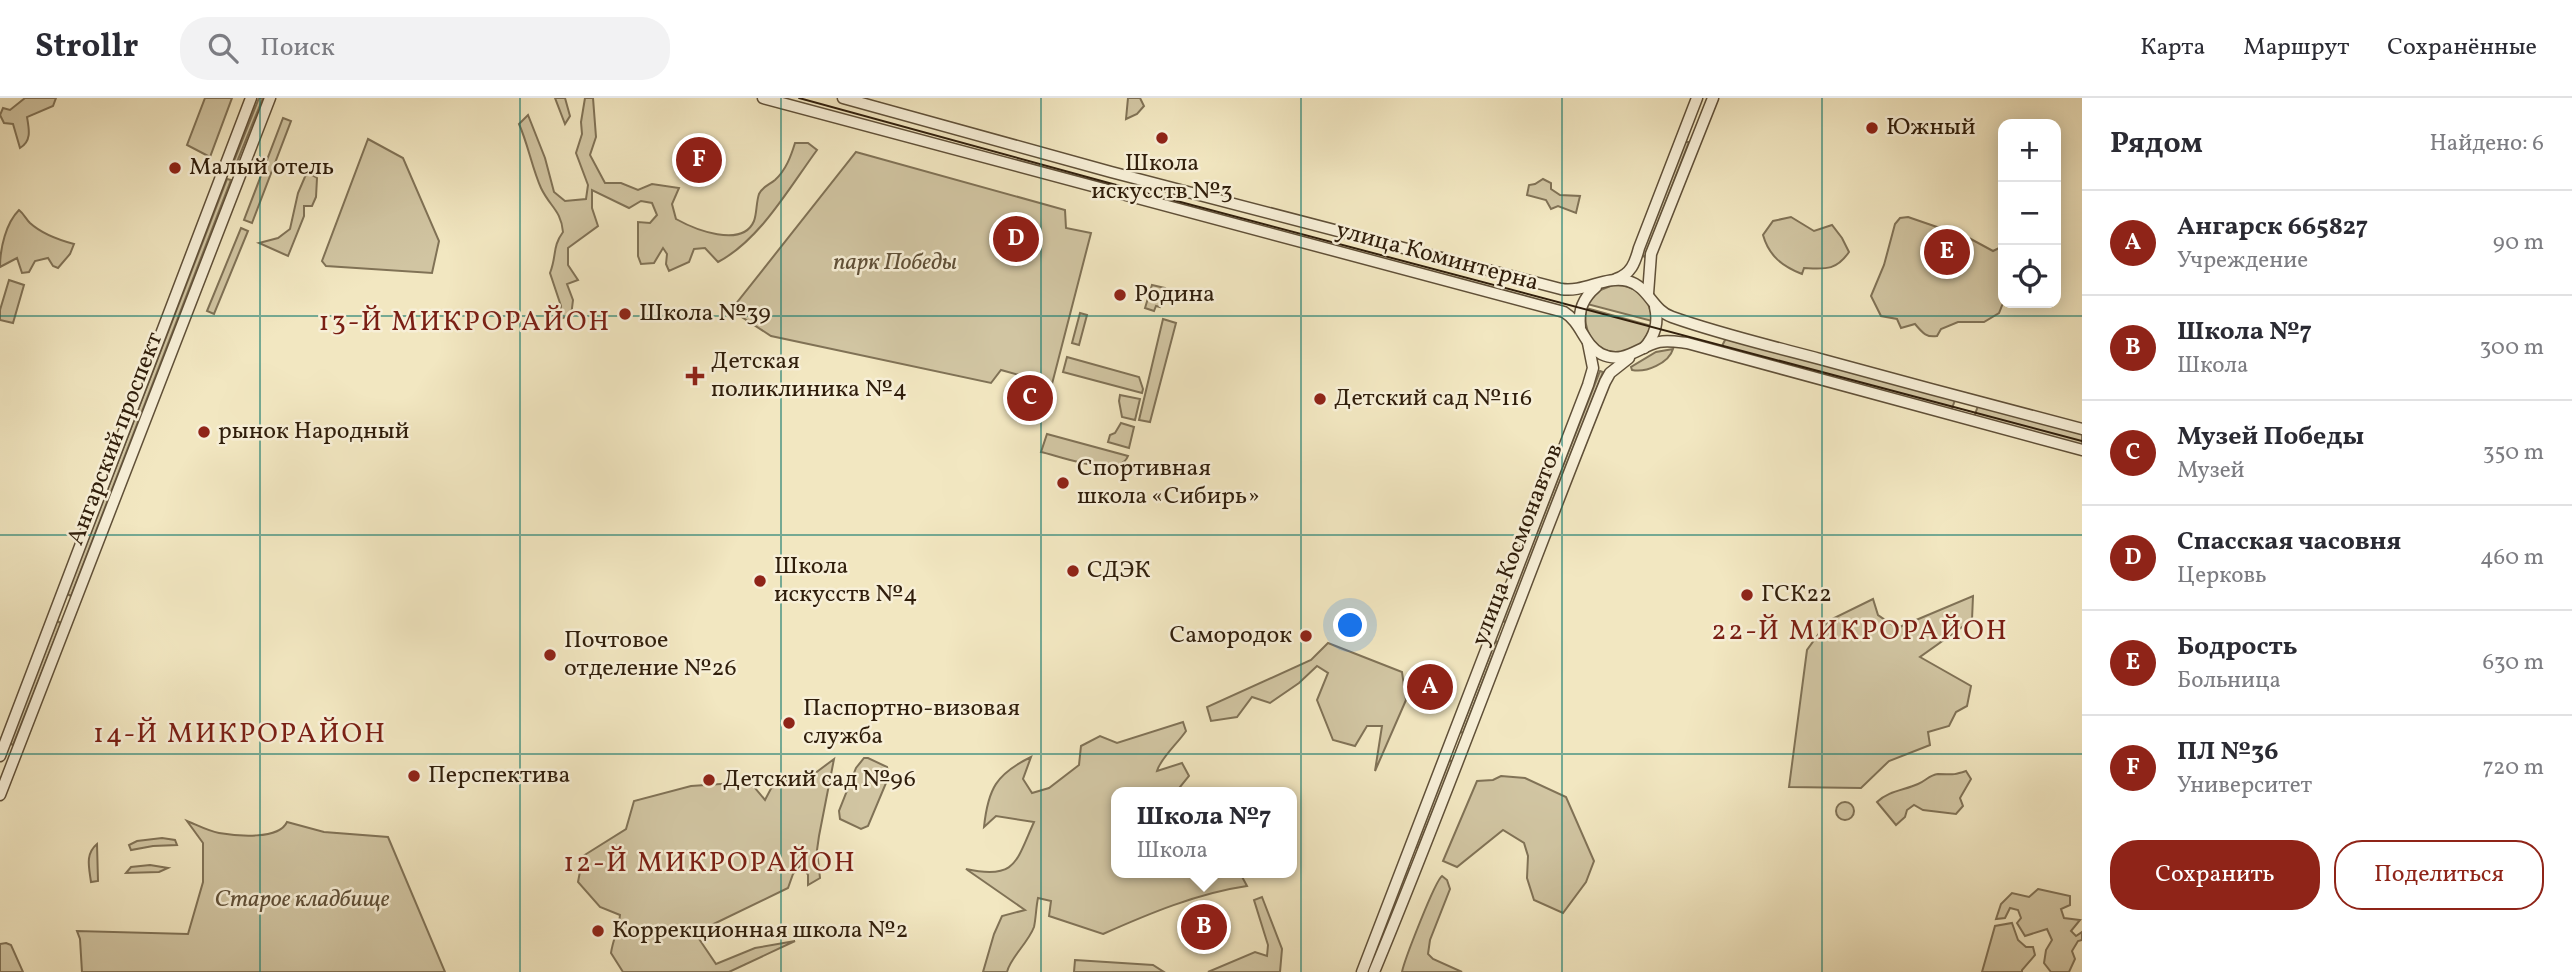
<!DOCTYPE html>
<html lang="ru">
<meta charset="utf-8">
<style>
body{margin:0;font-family:Vollkorn,serif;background:#f2f2f3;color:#2b2b33}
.controls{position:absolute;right:21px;top:21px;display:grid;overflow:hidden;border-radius:14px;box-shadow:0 4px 18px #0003}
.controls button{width:63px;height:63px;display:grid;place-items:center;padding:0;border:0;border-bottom:2px solid #e1e1e2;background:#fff;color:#2b2b33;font:35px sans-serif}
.you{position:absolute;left:1351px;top:528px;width:24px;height:24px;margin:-18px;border:5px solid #fff;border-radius:50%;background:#1a73e8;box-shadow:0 0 0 10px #1a73e833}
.badge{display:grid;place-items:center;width:46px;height:46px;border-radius:50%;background:#8f2418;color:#fff;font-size:23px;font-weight:700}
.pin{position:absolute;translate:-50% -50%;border:4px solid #fff;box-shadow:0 2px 7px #0006}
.popup{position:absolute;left:1111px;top:689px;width:186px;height:91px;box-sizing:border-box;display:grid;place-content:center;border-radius:14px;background:#fff;filter:drop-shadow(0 2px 5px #0005);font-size:23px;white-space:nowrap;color:#7c7c81}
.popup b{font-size:26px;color:#2b2b33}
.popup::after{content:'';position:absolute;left:50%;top:100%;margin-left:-14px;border:14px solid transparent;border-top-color:#fff}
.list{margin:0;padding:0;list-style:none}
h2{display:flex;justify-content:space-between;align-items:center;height:91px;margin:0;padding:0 28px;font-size:30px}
h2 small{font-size:23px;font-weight:400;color:#7c7c81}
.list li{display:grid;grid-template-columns:46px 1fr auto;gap:21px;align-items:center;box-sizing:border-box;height:105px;padding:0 28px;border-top:2px solid #e1e1e2}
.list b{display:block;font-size:26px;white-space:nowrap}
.list p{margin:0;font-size:23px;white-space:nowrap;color:#7c7c81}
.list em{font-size:23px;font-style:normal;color:#7c7c81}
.actions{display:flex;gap:14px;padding:21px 28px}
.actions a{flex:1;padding:16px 0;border:2px solid #8f2418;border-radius:28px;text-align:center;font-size:24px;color:#8f2418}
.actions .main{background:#8f2418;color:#fff}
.icon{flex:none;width:38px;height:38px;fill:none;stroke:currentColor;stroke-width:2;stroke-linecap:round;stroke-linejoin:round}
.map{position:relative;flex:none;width:2082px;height:874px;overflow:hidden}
header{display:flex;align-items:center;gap:42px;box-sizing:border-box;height:98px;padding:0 35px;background:#fff;border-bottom:2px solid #e1e1e2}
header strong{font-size:33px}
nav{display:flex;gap:38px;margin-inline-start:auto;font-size:24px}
.search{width:490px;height:63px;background:#f2f2f3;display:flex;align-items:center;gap:18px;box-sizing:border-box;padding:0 24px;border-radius:28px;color:#7c7c81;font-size:26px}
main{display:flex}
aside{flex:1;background:#fff}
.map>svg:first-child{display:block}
.green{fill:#d1c5a2;stroke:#807256;stroke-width:2}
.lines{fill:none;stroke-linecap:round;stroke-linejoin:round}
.minor-casing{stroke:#605038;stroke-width:13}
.minor{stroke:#f7efd7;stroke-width:10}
.tram{stroke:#301e0b;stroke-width:2}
.grid{fill:none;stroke:#0f766e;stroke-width:2;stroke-opacity:0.55}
.poi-dot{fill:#8f2418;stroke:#f7efd7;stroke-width:2.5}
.labels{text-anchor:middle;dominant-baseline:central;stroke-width:5;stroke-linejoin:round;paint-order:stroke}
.poi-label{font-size:24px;fill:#301e0b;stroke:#f7efd7;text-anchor:start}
.street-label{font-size:24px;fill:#301e0b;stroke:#f7efd7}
.park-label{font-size:24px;font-style:italic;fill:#605038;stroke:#f7efd7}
.quarter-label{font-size:28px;letter-spacing:2px;fill:#7a1f14;stroke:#f7efd7}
</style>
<header>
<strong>Strollr</strong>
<div class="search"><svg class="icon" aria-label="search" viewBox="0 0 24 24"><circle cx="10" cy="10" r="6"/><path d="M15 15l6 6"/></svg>Поиск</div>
<nav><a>Карта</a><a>Маршрут</a><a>Сохранённые</a></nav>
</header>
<main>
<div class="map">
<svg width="2082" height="874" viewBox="0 0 2082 874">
<rect width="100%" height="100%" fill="#f2e7c1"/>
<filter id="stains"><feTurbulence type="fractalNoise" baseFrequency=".00286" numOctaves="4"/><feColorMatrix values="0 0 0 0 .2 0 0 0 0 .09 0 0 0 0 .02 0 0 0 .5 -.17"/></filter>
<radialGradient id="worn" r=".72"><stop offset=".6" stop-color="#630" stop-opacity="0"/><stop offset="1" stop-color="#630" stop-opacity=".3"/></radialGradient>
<!-- green -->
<g class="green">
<path d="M25 0H56L53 8 27 19C29 31 32 43 20 50L13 26 4 25 0 17 3 10 10 12Z"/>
<path d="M205 0H232L210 59 187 47Z"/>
<path d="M259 0H263L235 69 232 68Z"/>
<path d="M555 0H565L570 18 565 26Z"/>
<path d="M585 0H593L596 39 590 57 605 85H621L638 92 652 86 679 90 672 106 676 121C694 131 742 151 754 123 757 115 756 105 759 96 762 89 769 87 775 82 786 72 791 58 795 45H808L817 52C789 90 760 142 718 164L705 150 694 151 689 164 669 173 666 166 667 156 663 150 654 165 641 166 638 158V124L650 125 657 117 652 105 641 103 629 110 592 92V110L598 128 568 150V167L578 182 567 186 573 202 571 218 559 221 561 208 550 175C557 157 552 149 563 134 561 112 550 109 541 90 532 70 528 46 519 26L528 17 545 60 554 94 565 103 586 101 588 87 576 55 582 36 581 24Z"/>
<path d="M1128 0H1140L1144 8 1137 16 1126 21Z"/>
<path d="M283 20 291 23 252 125 244 122Z"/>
<path d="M368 41 403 60 439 143 432 175 326 168 322 163Z"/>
<path d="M1685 44H1689L1645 159 1641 157Z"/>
<path d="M856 54 1065 112 1066 130 1091 135 1052 286 1001 272 991 285 771 238 731 212Z"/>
<path d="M307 74 317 80 316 99 312 108H304V118L288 158 259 145 278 140 290 131 298 95Z"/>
<path d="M227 81 231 82 71 498 67 496Z"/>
<path d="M1543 81 1551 85V91L1560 97 1580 98 1576 115 1558 108 1551 111 1546 102 1527 97 1529 87 1535 86Z"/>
<path d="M19 112C24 116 26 121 30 125 42 136 59 142 74 146L70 156 58 170 53 168 48 160 35 163 29 174 22 175 17 160 0 169C0 150 6 125 19 112Z"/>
<path d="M1791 119 1814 133 1832 127 1842 140 1849 154C1836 173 1825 171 1804 170L1802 176C1782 168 1769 158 1763 137L1773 123Z"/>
<path d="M1908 119 1969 140 1993 153 2003 148V205L1999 215 1984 224H1958L1941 231 1937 238C1926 240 1922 234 1915 226L1901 230 1897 221 1881 218 1871 198 1884 167 1895 126 1900 120Z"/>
<path d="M241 130 248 133 214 216 207 213Z"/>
<path d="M9 182 24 187 13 225 0 222V212Z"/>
<path d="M1152 187 1165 190 1160 209 1156 208 1154 213 1145 210Z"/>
<path d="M1613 187C1635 186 1651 200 1652 223L1587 206 1598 193Z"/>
<path d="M1586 210 1651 228C1636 273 1578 257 1586 210Z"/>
<path d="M1080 215 1087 217 1079 247 1072 245Z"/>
<path d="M1163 221 1176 225 1150 324 1139 322Z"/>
<path d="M1726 240 1955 302 1951 313 1721 250Z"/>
<path d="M1673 251C1669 265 1646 275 1632 272L1631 269 1656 254Z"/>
<path d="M1067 259 1139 279 1143 291 1142 295 1063 274Z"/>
<path d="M1600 273 1603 274 1506 524 1502 523Z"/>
<path d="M1120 297 1140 301 1135 322 1122 319 1119 303Z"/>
<path d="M1978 308 2082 336V347L1974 319Z"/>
<path d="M1121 325 1134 329 1129 350 1108 344 1110 337 1115 335Z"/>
<path d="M1047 336 1128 358C1119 381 1060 358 1041 354Z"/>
<path d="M1973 498 1972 522 1920 559 1971 588 1967 608 1956 614 1949 628 1928 634 1930 647 1889 663 1861 690 1789 689 1807 552 1828 523 1873 501 1878 517 1897 530Z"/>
<path d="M57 523 61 525 13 647 9 645Z"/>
<path d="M1495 543 1498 544 1463 635 1460 634Z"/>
<path d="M1328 545 1402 574 1406 602 1375 673 1382 628H1367L1355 648 1333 642 1317 602 1328 575 1317 568 1299 585 1270 605 1252 599 1237 619 1211 623 1207 609 1311 562Z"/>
<path d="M1183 624 1186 633C1178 645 1160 661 1157 673L1182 665 1189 678 1176 694H1116V775H1240L1247 788C1198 795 1148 816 1103 836L1049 818 1051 803 1038 800C1036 809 1036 820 1034 829 1028 845 1010 860 1007 874H983L994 836 1002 818 1025 812 966 771C1016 782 1016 764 1034 724L996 718 984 729C988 691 996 676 1031 659L1023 681 1032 695 1049 690 1079 667 1081 648 1100 638 1117 645Z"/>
<path d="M864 660H868L887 669 889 678 868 728 861 731 840 721 839 713 856 670Z"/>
<path d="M834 661 819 738 817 752 820 780 808 787V777L802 766 793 776 788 790 695 835 716 866 755 850 795 843 729 874H623L611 855C613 841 619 831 620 817L600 809 578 784 583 758 626 731 634 703 691 688 750 684 765 702 776 681 802 685Z"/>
<path d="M1449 662 1453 664 1418 750 1415 749Z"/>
<path d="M1966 673 1971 681 1960 700 1963 708 1956 716 1923 712 1914 707 1907 712 1905 719 1896 727 1877 704C1888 693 1905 692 1918 686 1926 683 1929 677 1938 676 1952 676 1951 678 1966 673Z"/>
<path d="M1501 678 1525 680 1566 699 1594 763 1586 784 1563 815 1534 802 1527 780 1528 758 1524 745 1503 732 1457 769 1443 763 1477 683 1493 682Z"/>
<circle cx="1845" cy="713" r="9"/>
<path d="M187 723C197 727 208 733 219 735 237 738 279 742 287 724L324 734 388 739 445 874H82L80 841 77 833 188 836 203 784V745Z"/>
<path d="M162 740 175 742 177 747 153 748 131 752 129 747 137 743Z"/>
<path d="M97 746 98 783 91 784C89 769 85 756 97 746Z"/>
<path d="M150 767 168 770 159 774 126 775 131 769Z"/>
<path d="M1407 770 1411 771 1373 865 1370 864Z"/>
<path d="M1442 778 1447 782 1450 791 1430 842 1428 856 1433 861 1462 874H1402C1404 863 1435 783 1442 778Z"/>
<path d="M2038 791 2070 798V807L2061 811 2064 820 2080 822 2071 833 2076 838 2082 834V842L2078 843 2072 853 2075 861 2069 874H2051L2044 865 2046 852 2052 842 2047 831 2025 838 2017 825 2021 820 2018 812 2010 810 2005 820 1996 821 2001 806 2012 795 2029 799Z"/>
<path d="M1262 799 1282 851 1280 874H1208L1255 854 1267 858 1268 847 1254 802Z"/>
<path d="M2012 825 2018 842 2026 849H2033L2035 857 2022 872V874H1982L1995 828Z"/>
<path d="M6 845 11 847 23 874H0V846Z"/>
<path d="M1075 862 1153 867 1164 874H1074Z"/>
</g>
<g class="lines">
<defs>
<g id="minor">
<path d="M763 0 1564 214C1582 225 1583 246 1601 256 1624 267 1638 249 1659 244 1668 242 1678 244 1687 245L2082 352"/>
<path d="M843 0 1111 74 1561 191C1584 195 1606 177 1628 183 1649 189 1652 212 1672 219 1720 236 1771 248 1820 261 1907 285 1995 308 2082 331"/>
<path d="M1616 181C1631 176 1635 165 1639 150L1697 0"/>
<path d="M1648 196 1651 156 1713 0"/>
<path d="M1580 229C1578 212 1583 200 1596 189"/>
<path d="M1644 250C1655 238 1659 225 1655 209"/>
<path d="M0 658 251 0"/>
<path d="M0 697 270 0"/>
<path d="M1362 874 1588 287 1593 270 1588 245"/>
<path d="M1374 874C1455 679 1526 480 1605 284L1610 275 1629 260"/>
</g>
</defs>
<!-- minor casing -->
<use href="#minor" class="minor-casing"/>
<!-- minor -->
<use href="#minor" class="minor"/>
<!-- tram -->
<path class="tram" d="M799 0 1109 85 2082 343"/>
</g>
<!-- grid -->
<path class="grid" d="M260 0V874M520 0V874M781 0V874M1041 0V874M1301 0V874M1562 0V874M1822 0V874M0 218H2082M0 437H2082M0 656H2082"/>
<!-- markers -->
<g class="poi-dot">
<circle cx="1872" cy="30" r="7"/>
<circle cx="1162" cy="40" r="7"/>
<circle cx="175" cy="70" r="7"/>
<circle cx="1120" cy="197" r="7"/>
<circle cx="625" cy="216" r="7"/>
<path d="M691.5 267.5h7v7h7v7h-7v7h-7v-7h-7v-7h7z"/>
<circle cx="1320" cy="301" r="7"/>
<circle cx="204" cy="334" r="7"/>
<circle cx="1063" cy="385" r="7"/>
<circle cx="1073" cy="473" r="7"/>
<circle cx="760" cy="483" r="7"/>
<circle cx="1747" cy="497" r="7"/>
<circle cx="1306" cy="538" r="7"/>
<circle cx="550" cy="557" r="7"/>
<circle cx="789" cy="625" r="7"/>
<circle cx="414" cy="678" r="7"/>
<circle cx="709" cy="682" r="7"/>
<circle cx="598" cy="833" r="7"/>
</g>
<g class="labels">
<!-- poi labels -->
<g class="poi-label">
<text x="1886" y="30">Южный</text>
<text x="1162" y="66" text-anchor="middle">Школа<tspan x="1162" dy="28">искусств №3</tspan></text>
<text x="189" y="70">Малый отель</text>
<text x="1134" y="197">Родина</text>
<text x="639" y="216">Школа №39</text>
<text x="711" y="264">Детская<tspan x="711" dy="28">поликлиника №4</tspan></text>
<text x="1334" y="301">Детский сад №116</text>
<text x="218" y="334">рынок Народный</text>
<text x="1077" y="371">Спортивная<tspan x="1077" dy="28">школа «Сибирь»</tspan></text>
<text x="774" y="469">Школа<tspan x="774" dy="28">искусств №4</tspan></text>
<text x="1087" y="473">СДЭК</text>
<text x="1761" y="497">ГСК22</text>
<text x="1292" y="538" text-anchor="end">Самородок</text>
<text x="564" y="543">Почтовое<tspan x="564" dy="28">отделение №26</tspan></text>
<text x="803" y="611">Паспортно-визовая<tspan x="803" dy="28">служба</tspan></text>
<text x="428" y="678">Перспектива</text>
<text x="723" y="682">Детский сад №96</text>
<text x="612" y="833">Коррекционная школа №2</text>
</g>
<!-- street labels -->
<g class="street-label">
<text transform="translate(1437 159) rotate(15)">улица Коминтерна</text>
<text transform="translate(116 341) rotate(-69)">Ангарский проспект</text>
<text transform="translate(1518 447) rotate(-69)">улица Космонавтов</text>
</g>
<!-- park labels -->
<g class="park-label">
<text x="895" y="165">парк Победы</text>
<text x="302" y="802">Старое кладбище</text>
</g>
<!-- quarter labels -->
<g class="quarter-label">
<text x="465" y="224">13-Й МИКРОРАЙОН</text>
<text x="1860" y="533">22-Й МИКРОРАЙОН</text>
<text x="240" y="636">14-Й МИКРОРАЙОН</text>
<text x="710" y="765">12-Й МИКРОРАЙОН</text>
</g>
</g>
<rect width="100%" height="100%" filter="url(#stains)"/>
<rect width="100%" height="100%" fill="url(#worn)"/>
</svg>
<div class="controls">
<button>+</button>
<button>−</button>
<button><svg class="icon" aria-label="locate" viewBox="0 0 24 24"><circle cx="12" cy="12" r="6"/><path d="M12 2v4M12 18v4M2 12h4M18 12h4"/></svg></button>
</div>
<div class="you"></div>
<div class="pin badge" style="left:1430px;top:589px">A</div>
<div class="pin badge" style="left:1204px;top:829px">B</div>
<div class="popup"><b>Школа №7</b>Школа</div>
<div class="pin badge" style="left:1030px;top:300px">C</div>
<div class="pin badge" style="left:1016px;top:141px">D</div>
<div class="pin badge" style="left:1947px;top:154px">E</div>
<div class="pin badge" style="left:699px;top:62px">F</div>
</div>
<aside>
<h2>Рядом<small>Найдено: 6</small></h2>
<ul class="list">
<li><span class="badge">A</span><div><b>Ангарск 665827</b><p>Учреждение</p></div><em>90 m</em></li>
<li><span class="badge">B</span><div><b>Школа №7</b><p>Школа</p></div><em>300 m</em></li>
<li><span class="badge">C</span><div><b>Музей Победы</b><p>Музей</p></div><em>350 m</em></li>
<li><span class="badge">D</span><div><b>Спасская часовня</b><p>Церковь</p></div><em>460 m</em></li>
<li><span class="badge">E</span><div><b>Бодрость</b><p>Больница</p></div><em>630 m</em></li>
<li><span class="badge">F</span><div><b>ПЛ №36</b><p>Университет</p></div><em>720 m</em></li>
</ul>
<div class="actions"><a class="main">Сохранить</a><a>Поделиться</a></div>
</aside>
</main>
